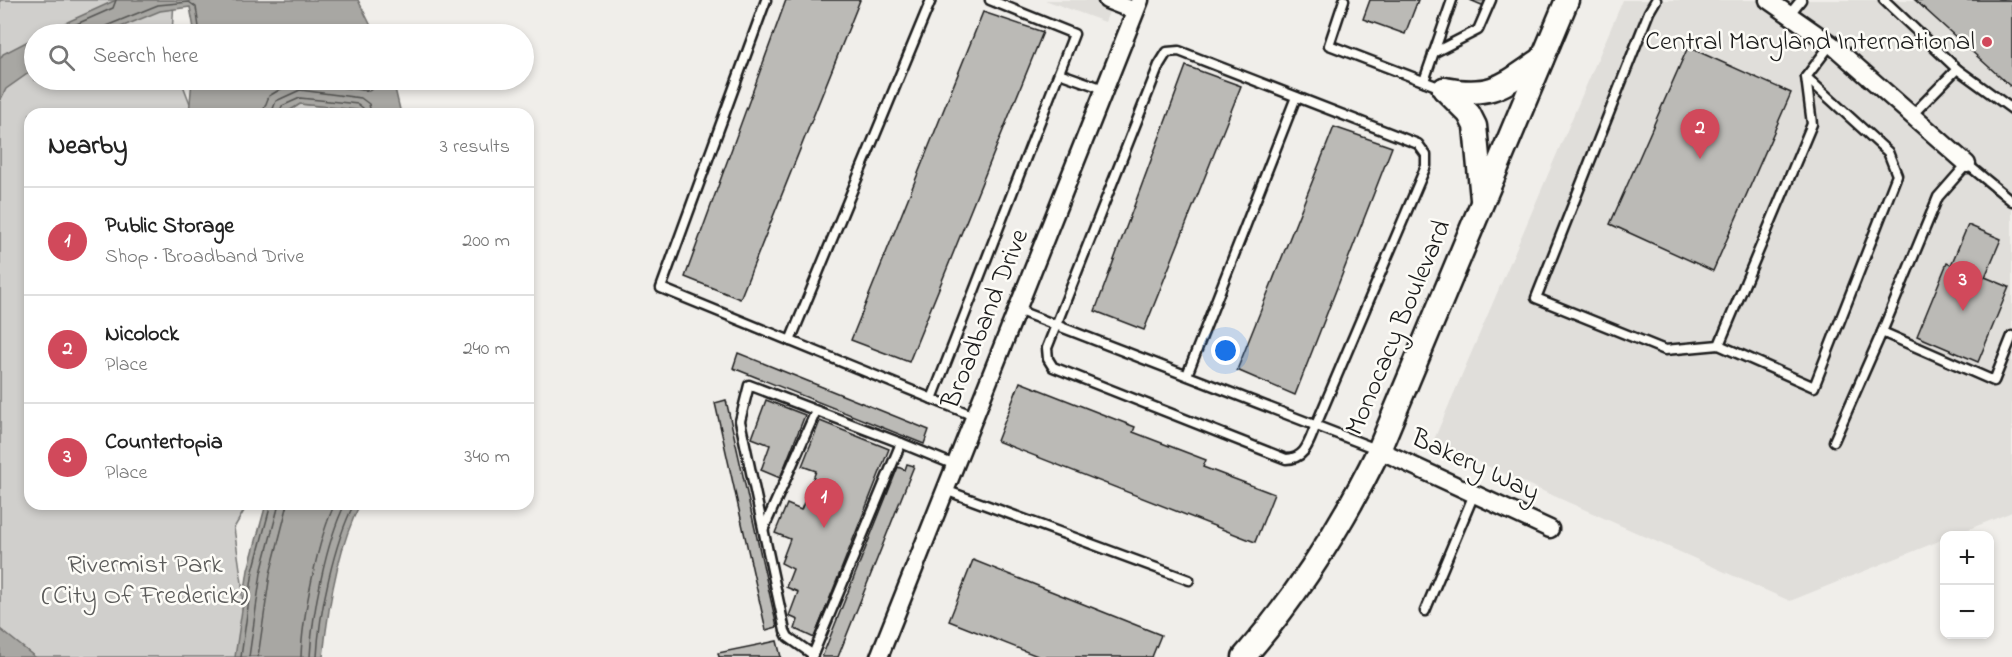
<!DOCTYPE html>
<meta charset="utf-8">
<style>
body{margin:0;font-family:"Indie Flower",sans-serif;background:#f6f6f6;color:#222}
.controls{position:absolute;right:18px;bottom:18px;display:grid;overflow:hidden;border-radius:12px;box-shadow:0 3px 9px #0003}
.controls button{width:54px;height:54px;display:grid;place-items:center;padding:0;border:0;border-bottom:2px solid #e0e0e0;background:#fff;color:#222;font:30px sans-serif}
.you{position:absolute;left:1226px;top:351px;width:21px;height:21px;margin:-15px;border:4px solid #fff;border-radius:50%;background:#1a73e8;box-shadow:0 0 0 9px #1a73e833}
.badge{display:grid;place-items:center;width:39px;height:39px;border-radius:50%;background:#d1495b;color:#fff;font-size:20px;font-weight:700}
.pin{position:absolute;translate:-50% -50px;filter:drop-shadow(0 2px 3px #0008)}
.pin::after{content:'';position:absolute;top:32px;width:21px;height:18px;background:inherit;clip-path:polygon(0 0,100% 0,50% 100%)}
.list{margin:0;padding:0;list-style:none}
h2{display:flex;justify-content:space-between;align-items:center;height:78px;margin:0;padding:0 24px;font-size:26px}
h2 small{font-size:20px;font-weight:400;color:#767676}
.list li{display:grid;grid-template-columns:39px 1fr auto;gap:18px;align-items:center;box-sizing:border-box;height:108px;padding:0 24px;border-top:2px solid #e0e0e0}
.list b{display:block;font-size:22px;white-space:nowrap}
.list p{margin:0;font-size:20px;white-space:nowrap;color:#767676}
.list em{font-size:20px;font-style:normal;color:#767676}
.icon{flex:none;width:33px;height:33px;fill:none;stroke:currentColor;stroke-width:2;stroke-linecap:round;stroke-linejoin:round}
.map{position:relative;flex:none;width:2012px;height:657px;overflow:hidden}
.search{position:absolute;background:#fff;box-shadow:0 3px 9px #0003;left:24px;top:24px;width:510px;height:66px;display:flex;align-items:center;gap:15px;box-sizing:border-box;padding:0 21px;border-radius:33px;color:#767676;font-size:22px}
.panel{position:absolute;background:#fff;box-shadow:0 3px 9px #0003;left:24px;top:108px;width:510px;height:402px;border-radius:18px}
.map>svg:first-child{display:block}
.built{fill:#e0deda}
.green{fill:#d0cfcc;stroke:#767674;stroke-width:1.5}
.water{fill:#a8a7a3;stroke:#706f6d;stroke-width:1.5}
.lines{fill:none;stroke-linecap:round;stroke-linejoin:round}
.shore{stroke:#545452;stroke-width:1.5}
.building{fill:#bbbab6;stroke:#1c1c1c;stroke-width:1.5}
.lane-casing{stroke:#1c1c1c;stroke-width:13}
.street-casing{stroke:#1c1c1c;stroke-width:21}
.secondary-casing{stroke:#1c1c1c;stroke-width:27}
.lane{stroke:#fdfcf7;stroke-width:8}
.street{stroke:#fdfcf7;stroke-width:16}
.secondary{stroke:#fdfcf7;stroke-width:22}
.poi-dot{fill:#d1495b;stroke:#fdfcf7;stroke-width:2}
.labels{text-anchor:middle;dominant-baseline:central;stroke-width:5;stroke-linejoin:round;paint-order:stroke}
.poi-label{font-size:27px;fill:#1c1c1c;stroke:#fdfcf7;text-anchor:end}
.street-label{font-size:27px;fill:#1c1c1c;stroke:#fdfcf7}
.park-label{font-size:27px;fill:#5b5b5a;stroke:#fdfcf7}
</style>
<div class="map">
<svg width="2012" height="657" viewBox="0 0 2012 657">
<rect width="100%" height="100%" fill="#f0eeea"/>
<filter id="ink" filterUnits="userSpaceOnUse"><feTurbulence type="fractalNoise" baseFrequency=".0167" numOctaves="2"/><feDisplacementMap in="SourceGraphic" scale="12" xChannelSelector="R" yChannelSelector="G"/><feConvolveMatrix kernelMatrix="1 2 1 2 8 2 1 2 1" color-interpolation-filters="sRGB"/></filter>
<g filter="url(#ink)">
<!-- built -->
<g class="built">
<path d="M1045 0H1114L1105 22Z"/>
<path d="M1623 0H2012V512L1954 535 1944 536V539L1790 601 1433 442Z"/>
</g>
<!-- green -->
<g class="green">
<path d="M0 0H174L172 34H34V80H181L194 114H30V504H248L234 528 242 583 243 657H0Z"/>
<path d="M300 104 357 110 358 114H284Z"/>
</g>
<!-- water -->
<g class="water">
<path d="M116 0H358L375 34H195L190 7 160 11 104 34H41Z"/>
<path d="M34 38V69L6 89 0 101V59L3 54Z"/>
<path d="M192 80H393L401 114H358L357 110 300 104 284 114H189Z"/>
<path d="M266 504H360C337 549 328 607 323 657H235L248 570Z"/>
<path d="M0 629 35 657H0Z"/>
</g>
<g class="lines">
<!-- shore -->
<g class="shore">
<path d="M54 34 113 8 116 0"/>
<path d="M103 34 106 26 158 5 189 2 196 7 200 34"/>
<path d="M262 114 269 96 291 83 304 82 369 91 372 89 371 80"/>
<path d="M271 114 276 101 300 90 361 98 369 104 371 114"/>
<path d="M279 114 282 106 300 98 358 104 363 108 364 114"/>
<path d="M241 657 253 571 271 504"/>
<path d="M249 657 261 573 279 504"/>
<path d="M258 657 270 574 288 504"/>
<path d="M301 657C302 619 318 537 335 504"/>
<path d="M310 657C312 614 326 542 345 504"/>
<path d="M317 657C319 613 334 543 354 504"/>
</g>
</g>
<!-- building -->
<g class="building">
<path d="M786 0H860L740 299 685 277Z"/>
<path d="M1370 0H1418L1405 34 1363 19Z"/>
<path d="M1470 0H1486L1484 6Z"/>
<path d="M1915 0H2012V84L2010 86Z"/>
<path d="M983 12 1043 32 909 362 851 340Z"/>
<path d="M1688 47 1791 93 1713 271 1610 224Z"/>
<path d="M1186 66 1241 86 1144 330 1095 311Z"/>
<path d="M1334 127 1392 147 1295 395 1237 370Z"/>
<path d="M1968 225 2001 239 1985 277 2009 287 1978 362 1917 336 1947 263 1951 265Z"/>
<path d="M738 353 929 430 924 444 733 368Z"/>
<path d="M1020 382 1135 427 1133 432 1206 460 1203 467 1274 494 1255 542 997 441Z"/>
<path d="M726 400 777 627 766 630 715 403Z"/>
<path d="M766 400 805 415 780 478 761 470 770 445 752 438Z"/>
<path d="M820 421 889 449 814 638 795 629 798 620 789 616 798 592 786 587 793 569 781 563 790 539 775 533 787 504 801 510 816 471 802 466Z"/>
<path d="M907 464 914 466 838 657H822L898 467 905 470Z"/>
<path d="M973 560 1161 635 1152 657H1040L949 621Z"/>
<path d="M777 641 781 657H719L718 653Z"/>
</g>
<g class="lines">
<defs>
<g id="lane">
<path d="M766 0 661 288 974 416"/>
<path d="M1344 0 1329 45 1444 89"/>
<path d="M1656 0 1649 12 1536 298 1665 350 1719 345 1812 124 1806 77 1831 44"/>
<path d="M1884 0 1957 69 2012 109"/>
<path d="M1789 15 1801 0"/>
<path d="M1179 51 1418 144 1426 155V166L1316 425C1309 441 1306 459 1286 459L1053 367 1048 359 1047 348 1159 65 1167 52Z"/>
<path d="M1433 53 1478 30 1491 0"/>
<path d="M1059 73 1104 89"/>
<path d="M1424 81 1452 0"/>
<path d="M1912 115 1957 69"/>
<path d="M2012 201 1967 164 1938 197 1882 332 1994 381 2012 336"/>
<path d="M1017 310 1379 450"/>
<path d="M790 341 931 0"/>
<path d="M1719 345 1814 387 1897 175 1888 152 1806 77"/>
<path d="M1187 375 1296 97"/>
<path d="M932 399 1074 34 990 0"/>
<path d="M1834 441 1882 332"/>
<path d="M945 490 1189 580"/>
<path d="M764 528 816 411"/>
<path d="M1425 611 1474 494"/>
<path d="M812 654 788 637 785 631 740 421 749 385 901 443"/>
<path d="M812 657 901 443 955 465"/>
</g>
<g id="street">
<path d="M1107 0 1135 11"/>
<path d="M1768 0 1831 44 1967 164"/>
<path d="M1379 450 1550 529"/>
<path d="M879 657 1140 0"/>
</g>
<g id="secondary">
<path d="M1444 89 1469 114 1475 126 1482 199"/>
<path d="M1444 89C1494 98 1503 85 1542 59"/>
<path d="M1244 657C1299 594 1342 525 1379 450L1567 0"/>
</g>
</defs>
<!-- lane casing -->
<use href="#lane" class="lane-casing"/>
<!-- street casing -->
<use href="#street" class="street-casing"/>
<!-- secondary casing -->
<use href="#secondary" class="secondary-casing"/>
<!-- lane -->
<use href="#lane" class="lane"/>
<!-- street -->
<use href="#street" class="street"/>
<!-- secondary -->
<use href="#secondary" class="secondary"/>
</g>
</g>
<!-- markers -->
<circle class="poi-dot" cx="1987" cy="42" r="6"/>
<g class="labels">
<!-- poi labels -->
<g class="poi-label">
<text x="1975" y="42">Central Maryland International</text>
</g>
<!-- street labels -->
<g class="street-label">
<text transform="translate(986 319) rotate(-68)">Broadband Drive</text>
<text transform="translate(1399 328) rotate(-67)">Monocacy Boulevard</text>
<text transform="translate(1475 466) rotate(25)">Bakery Way</text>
</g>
<!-- park labels -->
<g class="park-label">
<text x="145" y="565">Rivermist Park<tspan x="145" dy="31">(City Of Frederick)</tspan></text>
</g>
</g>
</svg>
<div class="controls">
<button>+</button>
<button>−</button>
</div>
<div class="you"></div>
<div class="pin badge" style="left:824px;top:528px">1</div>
<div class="pin badge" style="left:1700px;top:159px">2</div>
<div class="pin badge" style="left:1963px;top:311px">3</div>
<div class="search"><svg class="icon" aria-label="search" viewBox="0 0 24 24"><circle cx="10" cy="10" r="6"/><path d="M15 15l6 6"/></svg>Search here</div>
<section class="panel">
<h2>Nearby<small>3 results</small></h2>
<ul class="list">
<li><span class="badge">1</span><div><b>Public Storage</b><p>Shop · Broadband Drive</p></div><em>200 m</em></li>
<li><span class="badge">2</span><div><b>Nicolock</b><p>Place</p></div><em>240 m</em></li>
<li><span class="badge">3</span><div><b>Countertopia</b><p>Place</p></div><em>340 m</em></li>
</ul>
</section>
</div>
